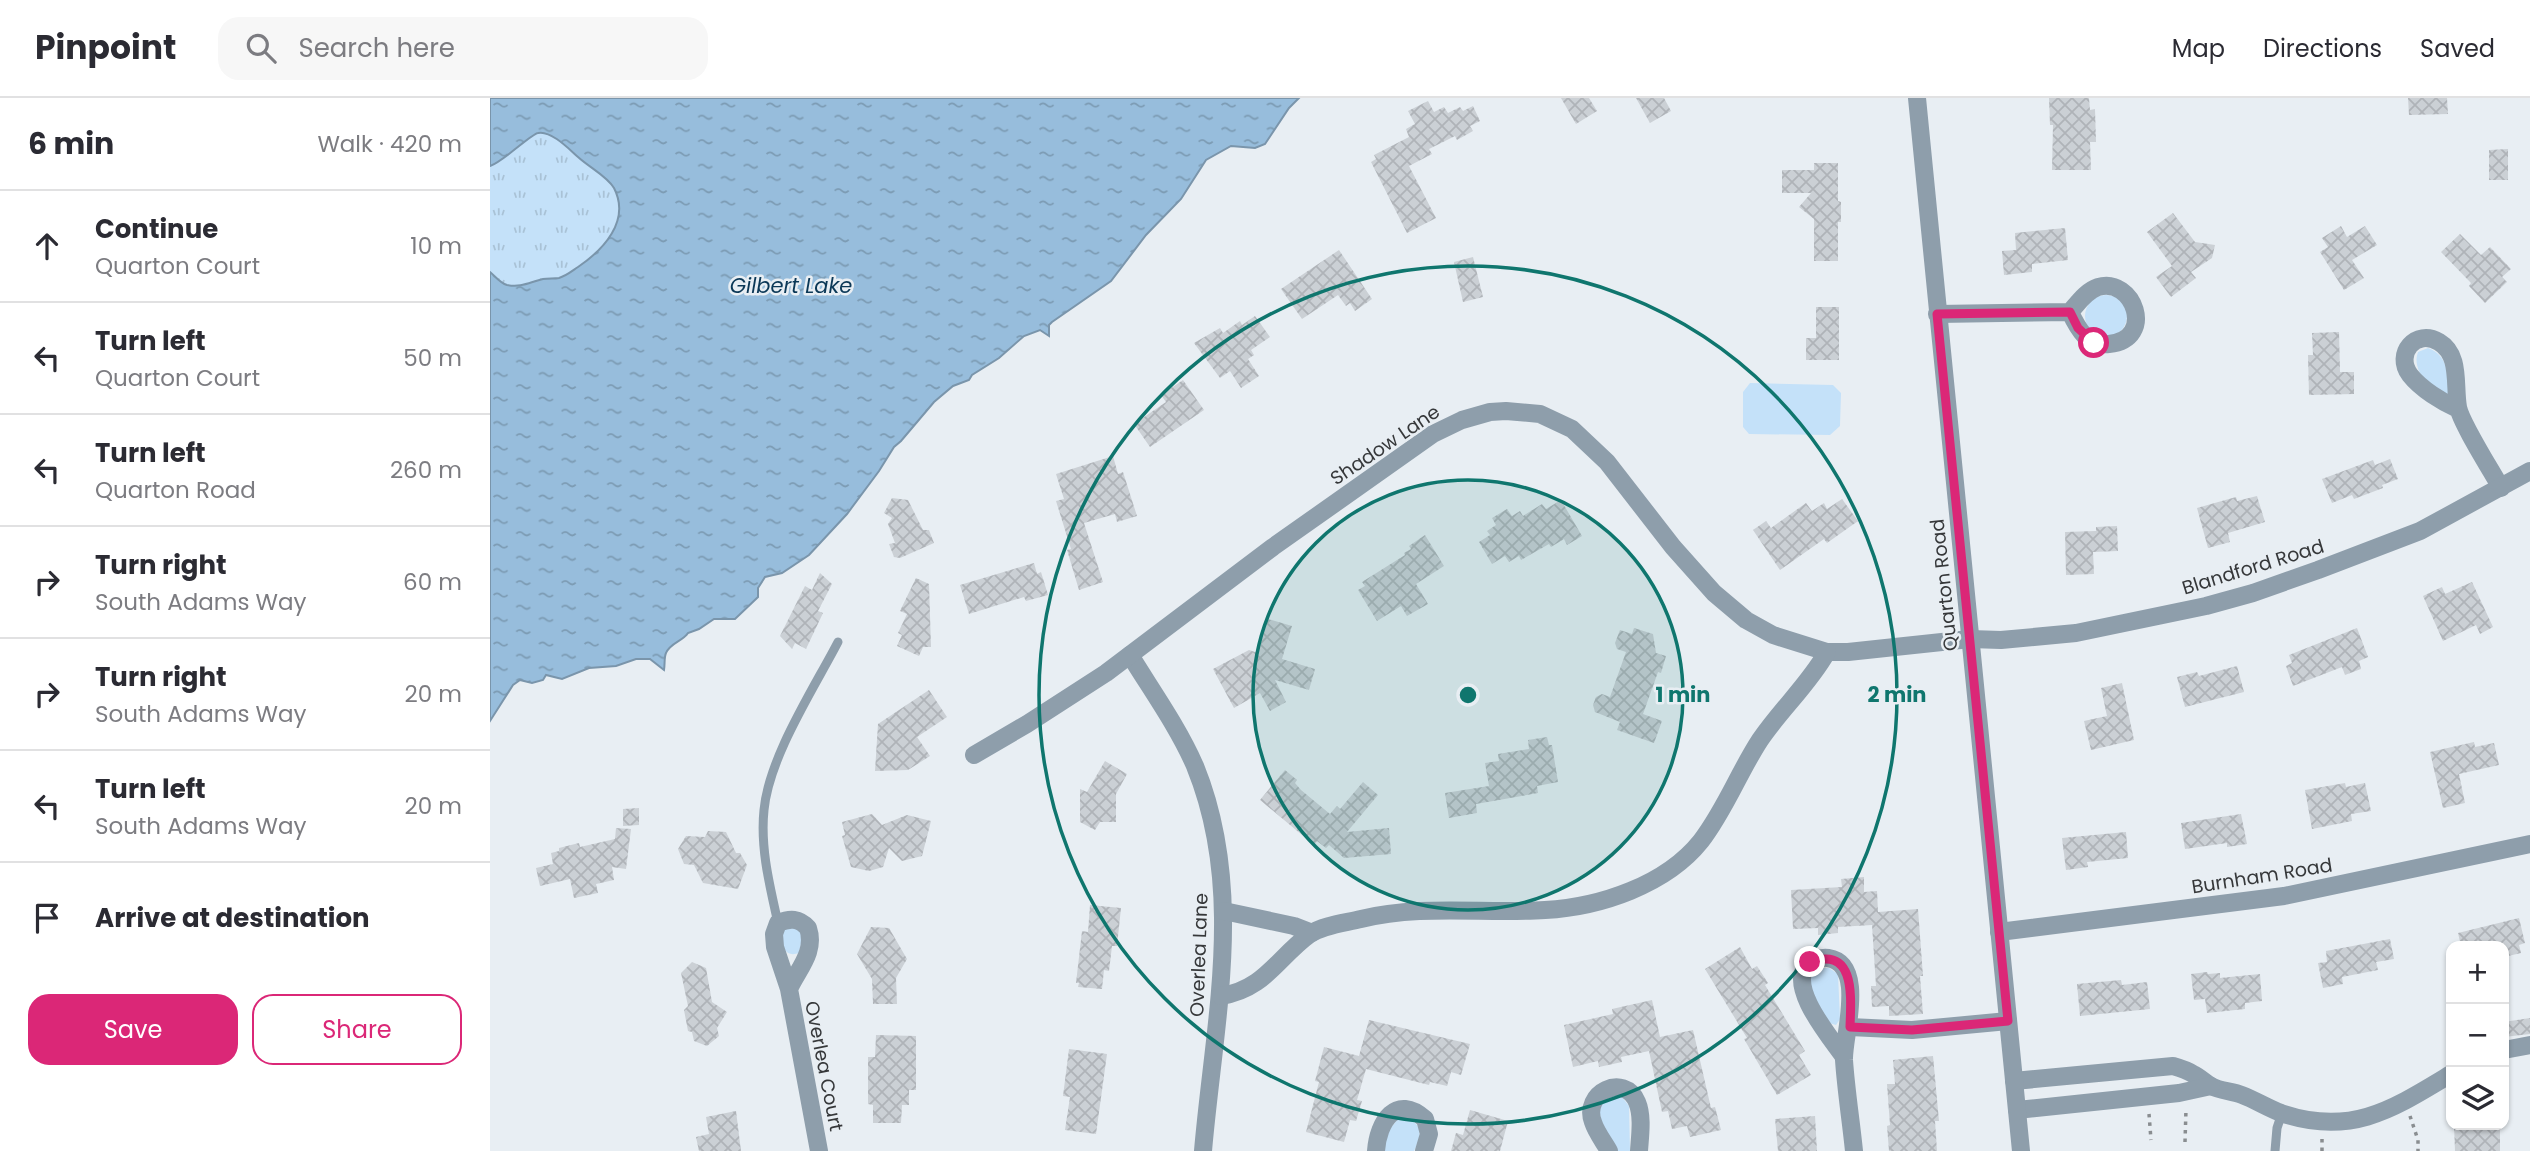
<!DOCTYPE html>
<meta charset="utf-8">
<style>
body{margin:0;font-family:Poppins,sans-serif;background:#f7f7f7;color:#2b2b33}
.controls{position:absolute;right:21px;bottom:21px;display:grid;overflow:hidden;border-radius:14px;box-shadow:0 2px 5px #0004}
.controls button{width:63px;height:63px;display:grid;place-items:center;padding:0;border:0;border-bottom:2px solid #e1e1e2;background:#fff;color:#2b2b33;font:35px sans-serif}
.stop{position:absolute;width:21px;height:21px;margin:-16px;border:5px solid #db2777;border-radius:50%;background:#fff}
.stop.end{background:#db2777;border-color:#fff;box-shadow:0 2px 7px #0008}
.list{margin:0;padding:0;list-style:none}
h2{display:flex;justify-content:space-between;align-items:center;height:91px;margin:0;padding:0 28px;font-size:30px}
h2 small{font-size:23px;font-weight:400;color:#7c7c81}
.list li{display:grid;grid-template-columns:46px 1fr auto;gap:21px;align-items:center;box-sizing:border-box;height:112px;padding:0 28px;border-top:2px solid #e1e1e2}
.list b{display:block;font-size:26px;white-space:nowrap}
.list p{margin:0;font-size:23px;white-space:nowrap;color:#7c7c81}
.list em{font-size:23px;font-style:normal;color:#7c7c81}
.actions{display:flex;gap:14px;padding:21px 28px}
.actions a{flex:1;padding:16px 0;border:2px solid #db2777;border-radius:21px;text-align:center;font-size:24px;color:#db2777}
.actions .main{background:#db2777;color:#fff}
.icon{flex:none;width:38px;height:38px;fill:none;stroke:currentColor;stroke-width:2;stroke-linecap:round;stroke-linejoin:round}
.map{position:relative;flex:none;width:2040px;height:1053px;overflow:hidden}
header{display:flex;align-items:center;gap:42px;box-sizing:border-box;height:98px;padding:0 35px;background:#fff;border-bottom:2px solid #e1e1e2}
header strong{font-size:33px}
nav{display:flex;gap:38px;margin-inline-start:auto;font-size:24px}
.search{width:490px;height:63px;background:#f7f7f7;display:flex;align-items:center;gap:18px;box-sizing:border-box;padding:0 24px;border-radius:21px;color:#7c7c81;font-size:26px}
main{display:flex}
aside{flex:1;background:#fff}
.map>svg:first-child{display:block}
.green{fill:#c4e1f9}
.park{fill:url(#park-tufts)}
.water{fill:url(#water-ripples);stroke:#7a95ab;stroke-width:2}
.building{fill:url(#building-cross-hatch)}
.lines{fill:none;stroke-linecap:round;stroke-linejoin:round}
.path{stroke:#898d90;stroke-width:3.5;stroke-dasharray:3.5 5;stroke-linecap:butt}
.service{stroke:#8e9eab;stroke-width:9}
.minor{stroke:#8e9eab;stroke-width:18}
.tertiary{stroke:#8e9eab;stroke-width:18}
.route{stroke:#db2777;stroke-width:9}
.ring{fill:none;stroke:#0f766e;stroke-width:3.5}
.labels{text-anchor:middle;dominant-baseline:central;stroke-width:5;stroke-linejoin:round;paint-order:stroke}
.street-label{font-size:19px;fill:#36383a;stroke:#e8eef3}
.water-label{font-size:21px;font-style:italic;fill:#0b3857;stroke:#e8eef3}
.centre{fill:#0f766e;stroke:#e8eef3;stroke-width:3.5}
.ring-label{font-size:21px;text-anchor:middle;font-weight:bold;fill:#0f766e;stroke:#e8eef3;stroke-width:5;stroke-linejoin:round;paint-order:stroke}
</style>
<header>
<strong>Pinpoint</strong>
<div class="search"><svg class="icon" aria-label="search" viewBox="0 0 24 24"><circle cx="10" cy="10" r="6"/><path d="M15 15l6 6"/></svg>Search here</div>
<nav><a>Map</a><a>Directions</a><a>Saved</a></nav>
</header>
<main>
<aside>
<h2>6 min<small>Walk · 420 m</small></h2>
<ul class="list">
<li><svg class="icon" aria-label="ahead" viewBox="0 0 24 24"><path d="M12 20V5M6 11l6-6 6 6"/></svg><div><b>Continue</b><p>Quarton Court</p></div><em>10 m</em></li>
<li><svg class="icon" aria-label="left" viewBox="0 0 24 24"><path d="M17 20v-9H6M10 6l-5 5 5 5"/></svg><div><b>Turn left</b><p>Quarton Court</p></div><em>50 m</em></li>
<li><svg class="icon" aria-label="left" viewBox="0 0 24 24"><path d="M17 20v-9H6M10 6l-5 5 5 5"/></svg><div><b>Turn left</b><p>Quarton Road</p></div><em>260 m</em></li>
<li><svg class="icon" aria-label="right" viewBox="0 0 24 24"><path d="M7 20v-9h11M14 6l5 5-5 5"/></svg><div><b>Turn right</b><p>South Adams Way</p></div><em>60 m</em></li>
<li><svg class="icon" aria-label="right" viewBox="0 0 24 24"><path d="M7 20v-9h11M14 6l5 5-5 5"/></svg><div><b>Turn right</b><p>South Adams Way</p></div><em>20 m</em></li>
<li><svg class="icon" aria-label="left" viewBox="0 0 24 24"><path d="M17 20v-9H6M10 6l-5 5 5 5"/></svg><div><b>Turn left</b><p>South Adams Way</p></div><em>20 m</em></li>
<li><svg class="icon" aria-label="arrive" viewBox="0 0 24 24"><path d="M6 21V4h12l-3 4 3 4H6"/></svg><div><b>Arrive at destination</b></div></li>
</ul>
<div class="actions"><a class="main">Save</a><a>Share</a></div>
</aside>
<div class="map">
<svg width="2040" height="1053" viewBox="0 0 2040 1053">
<defs>
<pattern id="park-tufts" width="24" height="20" patternUnits="userSpaceOnUse" patternTransform="scale(1.75)"><rect width="24" height="20" fill="#c4e1f9"/><path d="M3 7l-1-3M5 7V3M7 7l1-3M15 17l-1-3M17 17v-4M19 17l1-3" fill="none" stroke="#a9c2d6"/></pattern>
<pattern id="water-ripples" width="26" height="14" patternUnits="userSpaceOnUse" patternTransform="scale(1.75)"><rect width="26" height="14" fill="#97bddc"/><path d="M2 4q2-2 4 0t4 0M15 11q2-2 4 0t4 0" fill="none" stroke="#7c9bb3"/></pattern>
<pattern id="building-cross-hatch" width="8" height="8" patternUnits="userSpaceOnUse" patternTransform="scale(1.75)"><rect width="8" height="8" fill="#cbd0d5"/><path d="M0 0l8 8M0 8l8-8" fill="none" stroke="#afb3b8"/></pattern>
</defs>
<rect width="100%" height="100%" fill="#e8eef3"/>
<!-- green -->
<g class="green">
<circle cx="1616" cy="218" r="21"/>
<path d="M1938 250C1959 258 1957 276 1959 295L1957 296C1940 292 1921 272 1928 254Z"/>
<path d="M1260 285 1343 287 1351 295 1350 328 1340 337 1259 336 1253 329V294Z"/>
<path d="M304 828 313 837 309 855C297 859 294 852 290 842L295 830Z"/>
<path d="M1331 870H1339L1348 876 1350 921 1346 927 1339 925C1331 909 1306 881 1331 870Z"/>
<path d="M1123 998 1132 999 1139 1008 1140 1053H1127C1118 1036 1096 1008 1123 998Z"/>
<path d="M917 1020C934 1027 931 1039 924 1053H893L899 1032 908 1021Z"/>
</g>
<!-- park -->
<path class="park" d="M0 0 183 44 92 231 0 233Z"/>
<!-- water -->
<path class="water" d="M0 0H809L799 10 775 46 765 50 741 48 716 62 691 101 656 137 621 183 562 224 559 227V238L550 232 534 238 509 260 482 277 479 282 463 288 444 304 411 343 404 349 389 373 357 416 319 457 292 475 275 479 268 490V499L245 521H224L209 531 198 535C193 543 180 545 176 555 174 559 175 567 174 572L160 561H146L126 568 99 570 72 581 56 577 53 582 42 585 30 582 23 587 0 623V174C5 178 10 185 17 187 31 190 40 184 53 181 58 180 64 181 69 180 76 178 82 173 88 169 113 152 141 123 124 90 117 78 100 70 88 59 80 52 61 32 48 35 41 36 14 63 0 68Z"/>
<!-- building -->
<g class="building">
<path d="M1071 0H1099L1107 13 1086 26Z"/>
<path d="M1146 0H1174L1181 13 1160 25Z"/>
<path d="M1559 0H1599L1600 12 1605 11 1606 44H1600L1601 72H1562L1563 27H1560Z"/>
<path d="M1918 0H1957L1958 16 1919 17Z"/>
<path d="M938 3 944 14 954 9 958 15 970 9 973 13 983 8 990 23 980 28 983 33 967 42 965 38 939 51 942 56 919 68 946 120 917 135 881 64 886 61 884 57 919 39 916 31 925 26 918 13Z"/>
<path d="M2018 51V82H1999V52Z"/>
<path d="M1324 65H1348V103L1351 104V124H1348V163H1324V121L1309 109 1321 95H1292V72H1324Z"/>
<path d="M1683 115 1705 144 1725 147 1722 160 1701 174 1706 180 1681 199 1666 179 1682 168 1657 134Z"/>
<path d="M1851 128 1857 139 1875 128 1887 147 1862 162 1874 180 1854 192 1830 154 1838 149 1832 140Z"/>
<path d="M1575 130 1578 162 1542 166V174L1514 177 1512 153 1526 152 1525 135Z"/>
<path d="M1970 136 1991 157 2000 149 2021 171 2012 179 2017 184 1995 205 1979 188 1981 185 1951 154Z"/>
<path d="M849 152 882 201 865 213 860 205 856 208 848 197 812 221 791 191Z"/>
<path d="M983 159 993 199 973 204 964 164Z"/>
<path d="M1326 209H1349V262H1316V240H1326Z"/>
<path d="M765 218 780 239 761 252 764 257 758 261 769 278 751 290 740 273 730 280 704 245 730 230 733 235 750 223 752 227Z"/>
<path d="M1849 234 1850 274H1864V296L1819 297 1818 257H1823L1822 235Z"/>
<path d="M693 282 714 312 660 349 644 326 676 304 671 297Z"/>
<path d="M623 358 628 376 633 374 647 418 627 424 625 416 594 425 613 484 589 492 577 452 581 451 566 403 574 401 566 376Z"/>
<path d="M1900 361 1908 381 1892 387 1893 390 1864 401 1862 397 1842 405 1832 381 1883 362 1885 367Z"/>
<path d="M1767 398 1775 424 1738 435 1740 444 1718 450 1707 410 1746 399 1747 403Z"/>
<path d="M402 400 418 402 433 432H439L444 445 410 460 404 459 399 446 405 445 398 426 402 420 394 415Z"/>
<path d="M1352 401 1368 423 1337 445 1334 441 1290 472 1263 432 1276 423 1281 430 1316 405 1322 413 1334 405 1337 411Z"/>
<path d="M1071 402 1092 438 1077 447 1074 441 1061 449 1059 446 1031 462 1029 458 1019 464 1015 458 1002 466 989 444 1000 437 997 433 1006 427 1002 420 1017 411 1022 418 1030 413 1033 418 1052 406 1056 411Z"/>
<path d="M1627 428 1628 453 1603 454 1604 476 1576 477 1575 434 1606 433V429Z"/>
<path d="M935 437 954 468 926 486 938 506 917 518 911 508 887 523 868 492 875 488 872 484 915 457 914 455 921 451 919 448Z"/>
<path d="M544 465 547 476 551 474 558 497 536 503 534 499 479 516 470 487Z"/>
<path d="M330 475 342 486 328 513 333 515 316 551 305 545 302 551 290 538 315 488 322 492Z"/>
<path d="M426 480 439 486 441 549H433L429 558 407 548 412 537 408 535 417 516 410 513Z"/>
<path d="M1982 484 2003 529 1990 536 1986 527 1953 543 1933 498 1952 489 1955 496Z"/>
<path d="M778 521 802 528 792 561 825 571 819 592 785 582 796 604 780 613 770 595 744 610 723 571 759 552 768 555Z"/>
<path d="M1144 530 1163 536 1166 555 1176 558 1171 575 1168 574 1153 616 1172 623 1164 645 1127 632 1130 624 1105 614 1103 607 1106 599 1112 596 1120 599 1136 554 1127 551 1125 545 1130 532 1142 536Z"/>
<path d="M1867 530 1878 559 1869 563 1871 571 1855 577 1852 569 1803 588 1796 568 1802 565 1799 557Z"/>
<path d="M1747 568 1754 594 1695 609 1687 579 1707 574 1709 578Z"/>
<path d="M1632 585 1644 642 1601 652 1594 623 1617 618 1611 590Z"/>
<path d="M439 592 457 619 427 639 440 658 418 672 385 673 388 626Z"/>
<path d="M1057 639 1059 647H1062L1068 684 1047 688 1048 695 986 706 987 715 959 720 955 695 999 688 995 665 1009 663 1008 656 1039 651 1038 642Z"/>
<path d="M1984 644 1985 649 2004 645 2009 667 1969 676 1975 705 1953 710 1940 654Z"/>
<path d="M615 663 637 676 626 696V724H610L605 732 590 724V691L597 694Z"/>
<path d="M795 672 807 682 805 685 811 692 840 716 847 708 850 711 873 684 888 697 857 734 899 730 901 756 854 760 839 747 836 750 827 743 824 747 770 702Z"/>
<path d="M1855 685 1856 689 1875 685 1881 713 1861 716 1862 723 1822 731 1815 692Z"/>
<path d="M149 710V727L133 728V711Z"/>
<path d="M382 716 392 727 417 717 441 723 432 758 412 763 399 750 393 769 379 773 361 769 352 738 355 737 352 724Z"/>
<path d="M1751 716 1757 746 1737 749V745L1695 751 1691 725Z"/>
<path d="M126 730 141 731 136 771 122 769 124 782 106 786 108 795 84 800 80 781 50 788 46 770 63 766 61 755 69 753V750L89 745 90 749 125 741Z"/>
<path d="M218 733 236 734 246 755H250L257 767 248 791 213 785 204 767 194 766 188 751 196 738 215 739Z"/>
<path d="M1636 734 1638 760 1597 764 1598 769 1576 772 1572 740Z"/>
<path d="M1374 779V794L1387 793 1388 814 1428 811 1433 878H1430L1433 916 1399 918V908L1382 909 1381 888H1386L1382 827 1348 829V835L1328 837V830L1303 831 1301 792 1352 789 1351 781Z"/>
<path d="M600 807 631 810 627 848H622L619 873 614 872 612 891 588 889 589 885H586L592 833 598 834Z"/>
<path d="M2029 820 2035 845 2029 847 2031 855 2014 859V848H1971L1968 835Z"/>
<path d="M381 829 399 830 417 861 406 880 407 906H383L382 881 367 856Z"/>
<path d="M1900 841 1904 861 1886 864 1888 872 1852 879 1853 886 1833 890 1828 865 1837 864 1836 853Z"/>
<path d="M1250 849 1262 871 1267 868 1278 885 1275 887 1315 953 1309 957 1321 977 1287 997 1254 941 1257 940 1215 871Z"/>
<path d="M202 864 216 870 222 904 237 914 227 930 229 938 217 948 204 943 202 934 198 933 194 912 198 908 191 875Z"/>
<path d="M1717 874 1718 876 1730 875V880L1770 876 1772 903 1755 905V911L1717 915 1715 901 1704 902 1701 876Z"/>
<path d="M1631 882 1632 887 1657 884 1660 911 1590 918 1587 886Z"/>
<path d="M1162 902 1170 939 1203 932 1221 1010 1225 1009 1231 1032 1200 1039 1197 1028 1182 1031 1178 1013 1172 1014 1159 953 1131 959 1132 964 1109 969 1108 963 1083 969 1074 927 1123 916 1122 911Z"/>
<path d="M2040 920V936L2014 939V924Z"/>
<path d="M879 922 980 946 971 977 961 974 957 988 940 984 939 987 876 971 867 1002 872 1003 866 1023 860 1022 854 1044 816 1034 829 984 825 983 834 949 869 958Z"/>
<path d="M386 937 426 938V992H419V1007H412L411 1025H383V1007L378 1006V959H385Z"/>
<path d="M579 951 617 956 606 1036 575 1032 580 999 573 998Z"/>
<path d="M1443 958 1449 1023H1445L1447 1053H1399L1397 1028 1400 1027 1397 986H1405L1403 962Z"/>
<path d="M980 1012 1018 1023 1010 1053H961L966 1035 973 1037Z"/>
<path d="M246 1013 251 1053H209L206 1039 219 1036 216 1019Z"/>
<path d="M1325 1018 1327 1053H1288L1285 1021Z"/>
<path d="M1964 1027H2010V1053H1965Z"/>
</g>
<g class="lines">
<!-- path -->
<g class="path">
<path d="M1659 1016 1661 1042"/>
<path d="M1920 1018 1928 1042V1053"/>
<path d="M1832 1041V1053"/>
<path d="M1695 1044 1696 1011"/>
</g>
<!-- service -->
<g class="service">
<path d="M288 825C280 789 270 750 274 712 279 659 323 592 348 544"/>
<path d="M1785 1053 1787 1030 1792 1015"/>
</g>
<!-- minor -->
<g class="minor">
<path d="M1447 216 1580 214C1588 205 1596 193 1608 189 1643 178 1667 241 1619 246 1597 248 1588 231 1580 214"/>
<path d="M1968 311C1952 304 1931 291 1920 277 1904 256 1926 230 1949 244 1971 257 1964 287 1968 309 1971 325 2001 372 2011 390"/>
<path d="M640 557C662 593 688 629 705 668 756 793 724 924 713 1053"/>
<path d="M484 657 537 626 616 575 783 449 943 336 972 322 1000 314 1016 313 1050 316 1082 331 1117 364 1183 449 1224 495 1256 522 1283 537 1337 554H1358L1480 541 1511 542 1586 535 1716 508 1763 495 1828 472 1930 433 2040 373"/>
<path d="M734 813 804 828 822 835"/>
<path d="M1509 834 1794 798 2040 746"/>
<path d="M299 891C308 871 326 854 318 830 309 820 300 820 288 825L284 836 285 849 299 891 329 1053"/>
<path d="M731 898C775 891 787 860 820 836 834 827 855 825 871 821 931 806 994 816 1055 812 1110 809 1176 787 1211 743 1235 712 1249 674 1270 642 1291 611 1319 586 1337 554"/>
<path d="M1360 929 1422 932 1518 923"/>
<path d="M2014 952 2040 947"/>
<path d="M1354 959C1341 940 1296 888 1318 866 1323 862 1332 859 1338 860 1377 866 1353 939 1354 962 1356 992 1361 1023 1364 1053"/>
<path d="M1524 983 1683 968C1690 970 1697 972 1703 976 1710 979 1715 985 1721 988 1730 993 1742 993 1752 997 1765 1002 1778 1010 1791 1015 1861 1039 1903 1011 1961 976"/>
<path d="M1527 1012 1689 995 1721 988"/>
<path d="M886 1053C888 1024 906 995 935 1021L939 1036 934 1053"/>
<path d="M1119 1053C1114 1044 1106 1034 1103 1024 1092 995 1134 974 1147 1004 1153 1018 1150 1038 1149 1053"/>
</g>
<!-- tertiary -->
<path class="tertiary" d="M1427 0 1531 1053"/>
</g>
<g class="lines">
<!-- route -->
<path class="route" d="M1320 864C1366 848 1361 899 1360 929L1422 932 1518 923 1447 216 1580 214 1588 230 1604 245"/>
</g>
<!-- distance rings -->
<circle cx="978" cy="597" r="215" fill="#0f766e" fill-opacity=".12"/>
<g class="ring">
<circle cx="978" cy="597" r="215"/>
<circle cx="978" cy="597" r="429"/>
</g>
<g class="labels">
<!-- street labels -->
<g class="street-label">
<text transform="translate(895 347) rotate(-34)">Shadow Lane</text>
<text transform="translate(1763 469) rotate(-17)">Blandford Road</text>
<text transform="translate(1454 487) rotate(-96)">Quarton Road</text>
<text transform="translate(1772 778) rotate(-9)">Burnham Road</text>
<text transform="translate(709 857) rotate(-88)">Overlea Lane</text>
<text transform="translate(334 968) rotate(79)">Overlea Court</text>
</g>
<!-- water labels -->
<g class="water-label">
<text x="301" y="187">Gilbert Lake</text>
</g>
</g>
<circle cx="978" cy="597" r="10" class="centre"/>
<g class="ring-label">
<text x="1193" y="604">1 min</text>
<text x="1407" y="604">2 min</text>
</g>
</svg>
<div class="controls">
<button>+</button>
<button>−</button>
<button><svg class="icon" aria-label="layers" viewBox="0 0 24 24"><path d="M12 4l9 5-9 5-9-5zM3 14l9 5 9-5"/></svg></button>
</div>
<div class="stop" style="left:1604px;top:245px"></div>
<div class="stop end" style="left:1320px;top:864px"></div>
</div>
</main>
